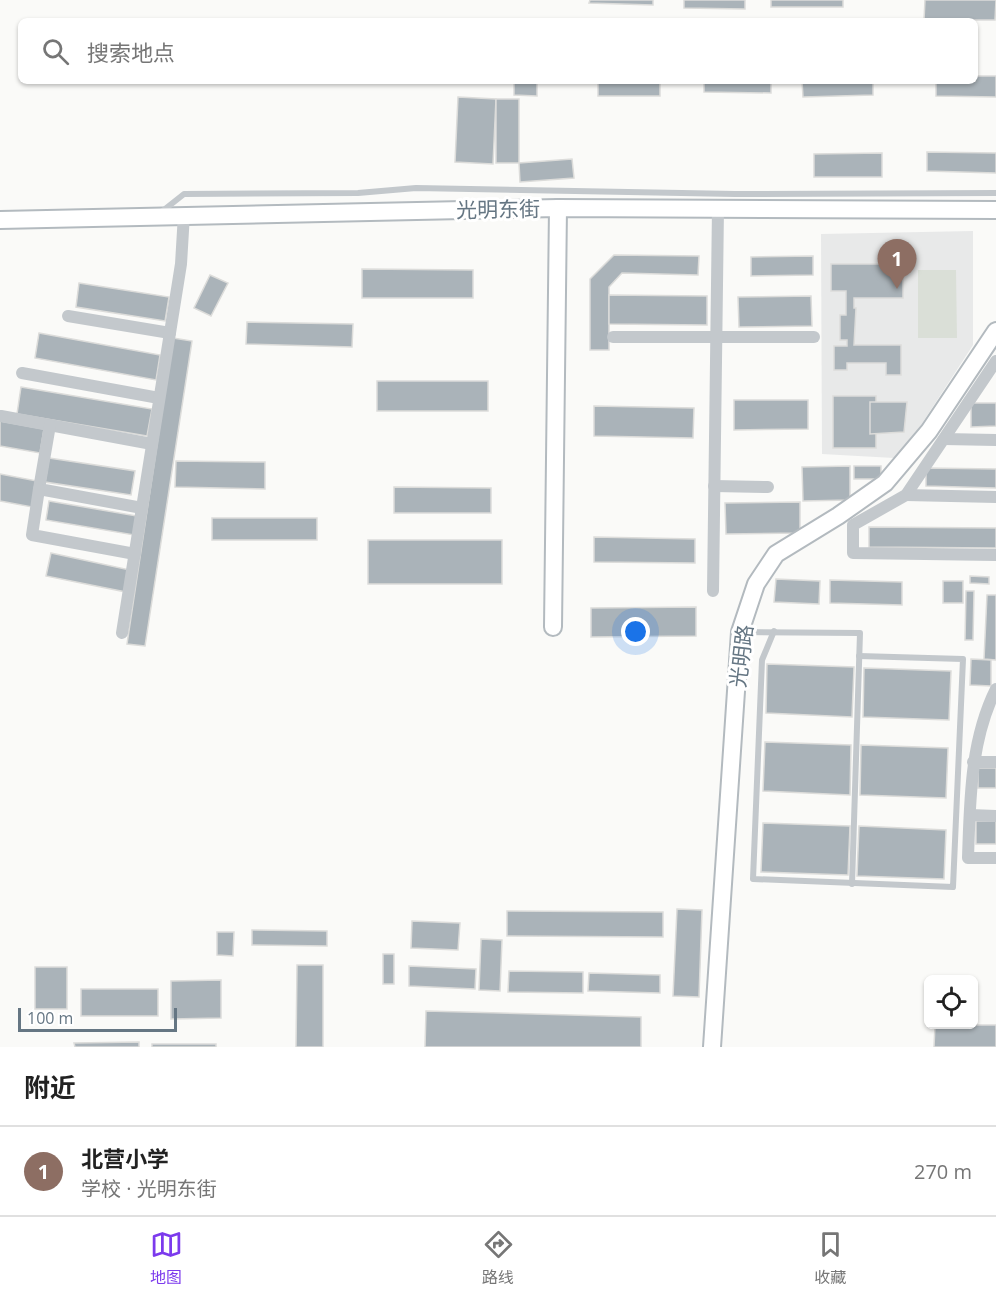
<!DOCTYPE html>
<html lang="zh">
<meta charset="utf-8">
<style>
body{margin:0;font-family:"Open Sans","Noto Sans SC",sans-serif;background:#f6f6f6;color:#222}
.controls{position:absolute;right:18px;bottom:18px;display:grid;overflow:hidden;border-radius:9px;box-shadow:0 2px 4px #0004}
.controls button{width:54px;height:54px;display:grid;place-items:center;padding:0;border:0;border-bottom:2px solid #e0e0e0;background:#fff;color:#222;font:30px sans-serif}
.scale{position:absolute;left:18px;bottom:15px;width:159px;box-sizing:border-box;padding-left:6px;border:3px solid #657683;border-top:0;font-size:16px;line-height:21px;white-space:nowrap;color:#657683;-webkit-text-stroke:4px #fff;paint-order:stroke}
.you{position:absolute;left:636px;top:632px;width:21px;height:21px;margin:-15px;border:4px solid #fff;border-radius:50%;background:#1a73e8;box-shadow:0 0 0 9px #1a73e833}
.badge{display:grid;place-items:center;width:39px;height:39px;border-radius:50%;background:#7c3aed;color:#fff;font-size:20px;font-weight:700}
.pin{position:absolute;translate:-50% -50px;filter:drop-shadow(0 2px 3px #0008)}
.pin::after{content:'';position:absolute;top:32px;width:21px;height:18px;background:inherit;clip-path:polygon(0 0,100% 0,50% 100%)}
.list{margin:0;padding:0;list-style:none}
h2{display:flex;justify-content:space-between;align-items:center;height:78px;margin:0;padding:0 24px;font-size:26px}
h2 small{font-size:20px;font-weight:400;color:#767676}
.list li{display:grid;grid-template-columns:39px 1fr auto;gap:18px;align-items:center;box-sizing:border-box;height:90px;padding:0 24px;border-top:2px solid #e0e0e0}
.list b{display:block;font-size:22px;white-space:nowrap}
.list p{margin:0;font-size:20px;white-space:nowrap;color:#767676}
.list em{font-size:20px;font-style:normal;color:#767676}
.icon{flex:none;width:33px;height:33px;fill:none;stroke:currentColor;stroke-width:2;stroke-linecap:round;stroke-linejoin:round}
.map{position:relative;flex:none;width:996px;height:1047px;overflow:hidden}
.search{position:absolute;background:#fff;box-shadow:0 2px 4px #0004;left:18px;right:18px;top:18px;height:66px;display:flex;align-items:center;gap:15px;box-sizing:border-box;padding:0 21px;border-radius:9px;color:#767676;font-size:22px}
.sheet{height:168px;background:#fff}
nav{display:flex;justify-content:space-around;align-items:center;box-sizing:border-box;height:84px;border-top:2px solid #e0e0e0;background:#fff;font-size:16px;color:#767676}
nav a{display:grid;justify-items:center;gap:3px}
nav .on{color:#7c3aed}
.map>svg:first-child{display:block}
.built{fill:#e8e9e9}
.green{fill:#dadfd7}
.building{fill:#aab3b9;stroke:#dcdcda;stroke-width:1.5}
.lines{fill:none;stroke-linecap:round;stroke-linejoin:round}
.secondary-casing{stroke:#b3babf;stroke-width:20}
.lane{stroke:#c3c8cc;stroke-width:6}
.street{stroke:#c3c8cc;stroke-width:12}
.secondary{stroke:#fff;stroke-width:16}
.labels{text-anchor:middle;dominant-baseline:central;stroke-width:6;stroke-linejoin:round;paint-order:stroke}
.street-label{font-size:21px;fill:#657683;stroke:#fff}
</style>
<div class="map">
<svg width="996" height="1047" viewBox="0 0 996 1047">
<rect width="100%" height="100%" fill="#fafaf8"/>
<!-- built -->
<path class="built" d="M973 231V345L921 425 894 458 822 454 821 234Z"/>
<!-- green -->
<path class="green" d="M918 270H956L957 338H918Z"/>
<!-- building -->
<g class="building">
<path d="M590 0H653V5L589 3Z"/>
<path d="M684 0H745V9L684 8Z"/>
<rect x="771" y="0" width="72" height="7"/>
<path d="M925 0H996L995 20H924Z"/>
<path d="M975 76H996V97L936 96V81H975Z"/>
<rect x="458" y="81" width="27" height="2"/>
<rect x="598" y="81" width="62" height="15"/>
<path d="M704 81H771V93L704 92Z"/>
<path d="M802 81H873V95L803 97Z"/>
<path d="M514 83H537V96L514 95Z"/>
<path d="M458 97 496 99 493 164 455 162Z"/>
<rect x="496" y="99" width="23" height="64"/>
<path d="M927 152 996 153V173L927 171Z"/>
<path d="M882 153V177H814V154Z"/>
<path d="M572 159 574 178 520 182 519 163Z"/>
<path d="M614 255 699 256 698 275 622 273 609 287V350H590V279Z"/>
<path d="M813 256V275L751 276V257Z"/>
<path d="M831 264H903V298H854V308H856L854 345H901V375H886V363H847V370H834V346H847V340H840V315H846V291H831Z"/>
<path d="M362 269 473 270V298H362Z"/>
<path d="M210 275 228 283 211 316 194 308Z"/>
<path d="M79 283 169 297 165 321 76 307Z"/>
<path d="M609 295 707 296V325L609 324Z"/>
<path d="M811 296 812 326 739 327 738 297Z"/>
<path d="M247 322 353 324 352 347 246 344Z"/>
<path d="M39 333 160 355 156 380 35 358Z"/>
<path d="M173 338 192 341 145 646 127 644Z"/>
<rect x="377" y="381" width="111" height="30"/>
<path d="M21 387 152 409 147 436 17 414Z"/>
<rect x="833" y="396" width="43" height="52"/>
<path d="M734 400H808V429L734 430Z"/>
<path d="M870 402H907L904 432 870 434Z"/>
<path d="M971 403H996V426L971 427Z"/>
<path d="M594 406 694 408 693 438 594 436Z"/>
<path d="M0 421 44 429 40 453 0 446Z"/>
<path d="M49 458 135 471 131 495 45 482Z"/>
<path d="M176 461 265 462V489L175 487Z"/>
<path d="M850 466V500L803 501 802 467Z"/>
<rect x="854" y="466" width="27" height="13"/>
<path d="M926 468 996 469V488L926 486Z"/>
<path d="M0 474 37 481 32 507 0 501Z"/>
<path d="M394 487 491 488V513H394Z"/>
<path d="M49 501 137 516 134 535 46 520Z"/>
<path d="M800 502V533L726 534 725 503Z"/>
<rect x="212" y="518" width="105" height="22"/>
<path d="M869 527 996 528V548L869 547Z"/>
<path d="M594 537 695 539V563L594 562Z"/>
<rect x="368" y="540" width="134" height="44"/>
<path d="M51 553 130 570 126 592 46 576Z"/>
<path d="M970 576 989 577V584L970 583Z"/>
<path d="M776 579 820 581 819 604 774 602Z"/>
<path d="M830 580 902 582V605L830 603Z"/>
<rect x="943" y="581" width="20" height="22"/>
<path d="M966 591H974L973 640H965Z"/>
<path d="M987 595H996V660L984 659Z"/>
<path d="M696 607V636L591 637V608Z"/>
<path d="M971 659 991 660V686L970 685Z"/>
<path d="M767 664 854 667 852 717 766 713Z"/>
<path d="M864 668 951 671 949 720 863 717Z"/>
<path d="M765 742 851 745 850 795 763 791Z"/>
<path d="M861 745 948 748 946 798 860 795Z"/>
<rect x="978" y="768" width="18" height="20"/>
<rect x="976" y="821" width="20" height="23"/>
<path d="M763 823 850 826 848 875 761 872Z"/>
<path d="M859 826 946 830 944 879 857 876Z"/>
<path d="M677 909 702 910 699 997 673 996Z"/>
<path d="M507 911 663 912V937L507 936Z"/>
<path d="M412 921 460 923 458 950 411 948Z"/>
<path d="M252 930 327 931V946L252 945Z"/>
<path d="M217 932H234L233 956 217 955Z"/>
<path d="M481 939 502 940 500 991 479 990Z"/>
<rect x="383" y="954" width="11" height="30"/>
<path d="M297 965H323V1047H296Z"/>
<path d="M409 966 476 969 475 989 409 986Z"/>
<rect x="35" y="967" width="32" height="42"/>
<path d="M509 971 583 972V993L508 992Z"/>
<path d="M589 973 660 975V993L588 991Z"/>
<path d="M221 980V1018L171 1019V981Z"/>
<rect x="81" y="989" width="77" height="27"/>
<path d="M426 1011 641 1017V1047H425Z"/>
<path d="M935 1025H996V1047H934Z"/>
<path d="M139 1042V1047H75L74 1043Z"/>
<rect x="152" y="1044" width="64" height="3"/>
</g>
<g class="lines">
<defs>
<g id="secondary">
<path d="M0 220 558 208 996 210"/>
<path d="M553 627 558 208"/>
<path d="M712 1047 740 632 756 584 776 554 838 516 885 483 929 431 996 331"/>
</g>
</defs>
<!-- secondary casing -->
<use href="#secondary" class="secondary-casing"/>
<!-- lane -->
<g class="lane">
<path d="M160 213 184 194 358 193 416 188 735 194 996 193"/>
<path d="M774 631 762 660 753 879 953 887 963 659 859 656"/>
<path d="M741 632 860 633 852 884"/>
</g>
<!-- street -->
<g class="street">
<path d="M68 316 170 333"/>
<path d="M613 337H814"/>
<path d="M996 361 906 495 853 525V553L996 555"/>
<path d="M22 373 159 398"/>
<path d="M1 416 152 444"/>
<path d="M50 425 39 489 142 508"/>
<path d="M944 439 996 440"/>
<path d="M714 486 768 487"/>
<path d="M39 489 32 535 135 554"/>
<path d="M906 495 996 497"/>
<path d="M713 591 718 208"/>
<path d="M122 633 181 264 184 214"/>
<path d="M996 689C970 741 970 801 968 858H996"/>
<path d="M973 762H996"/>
<path d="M970 815 996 816"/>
</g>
<!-- secondary -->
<use href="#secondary" class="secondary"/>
</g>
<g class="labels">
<!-- street labels -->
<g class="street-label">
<text transform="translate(498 209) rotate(-1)">光明东街</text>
<text transform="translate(741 656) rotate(-83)">光明路</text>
</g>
</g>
</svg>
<div class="controls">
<button><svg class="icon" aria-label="locate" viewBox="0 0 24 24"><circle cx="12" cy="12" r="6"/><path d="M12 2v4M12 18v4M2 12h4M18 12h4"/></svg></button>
</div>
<div class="scale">100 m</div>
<div class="you"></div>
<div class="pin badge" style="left:897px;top:289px;background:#8d6e63">1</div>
<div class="search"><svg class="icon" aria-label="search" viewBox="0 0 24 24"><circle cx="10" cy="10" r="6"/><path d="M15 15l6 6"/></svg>搜索地点</div>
</div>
<section class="sheet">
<h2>附近<small></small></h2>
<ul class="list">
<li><span class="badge" style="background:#8d6e63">1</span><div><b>北营小学</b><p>学校 · 光明东街</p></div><em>270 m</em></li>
</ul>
</section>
<nav>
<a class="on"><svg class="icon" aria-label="map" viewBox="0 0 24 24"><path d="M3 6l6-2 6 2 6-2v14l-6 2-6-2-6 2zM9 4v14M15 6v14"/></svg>地图</a>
<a><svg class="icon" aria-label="directions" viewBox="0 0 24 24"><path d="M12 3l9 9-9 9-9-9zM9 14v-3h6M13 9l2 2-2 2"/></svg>路线</a>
<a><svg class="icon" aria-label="saved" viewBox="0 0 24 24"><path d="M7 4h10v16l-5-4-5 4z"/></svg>收藏</a>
</nav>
